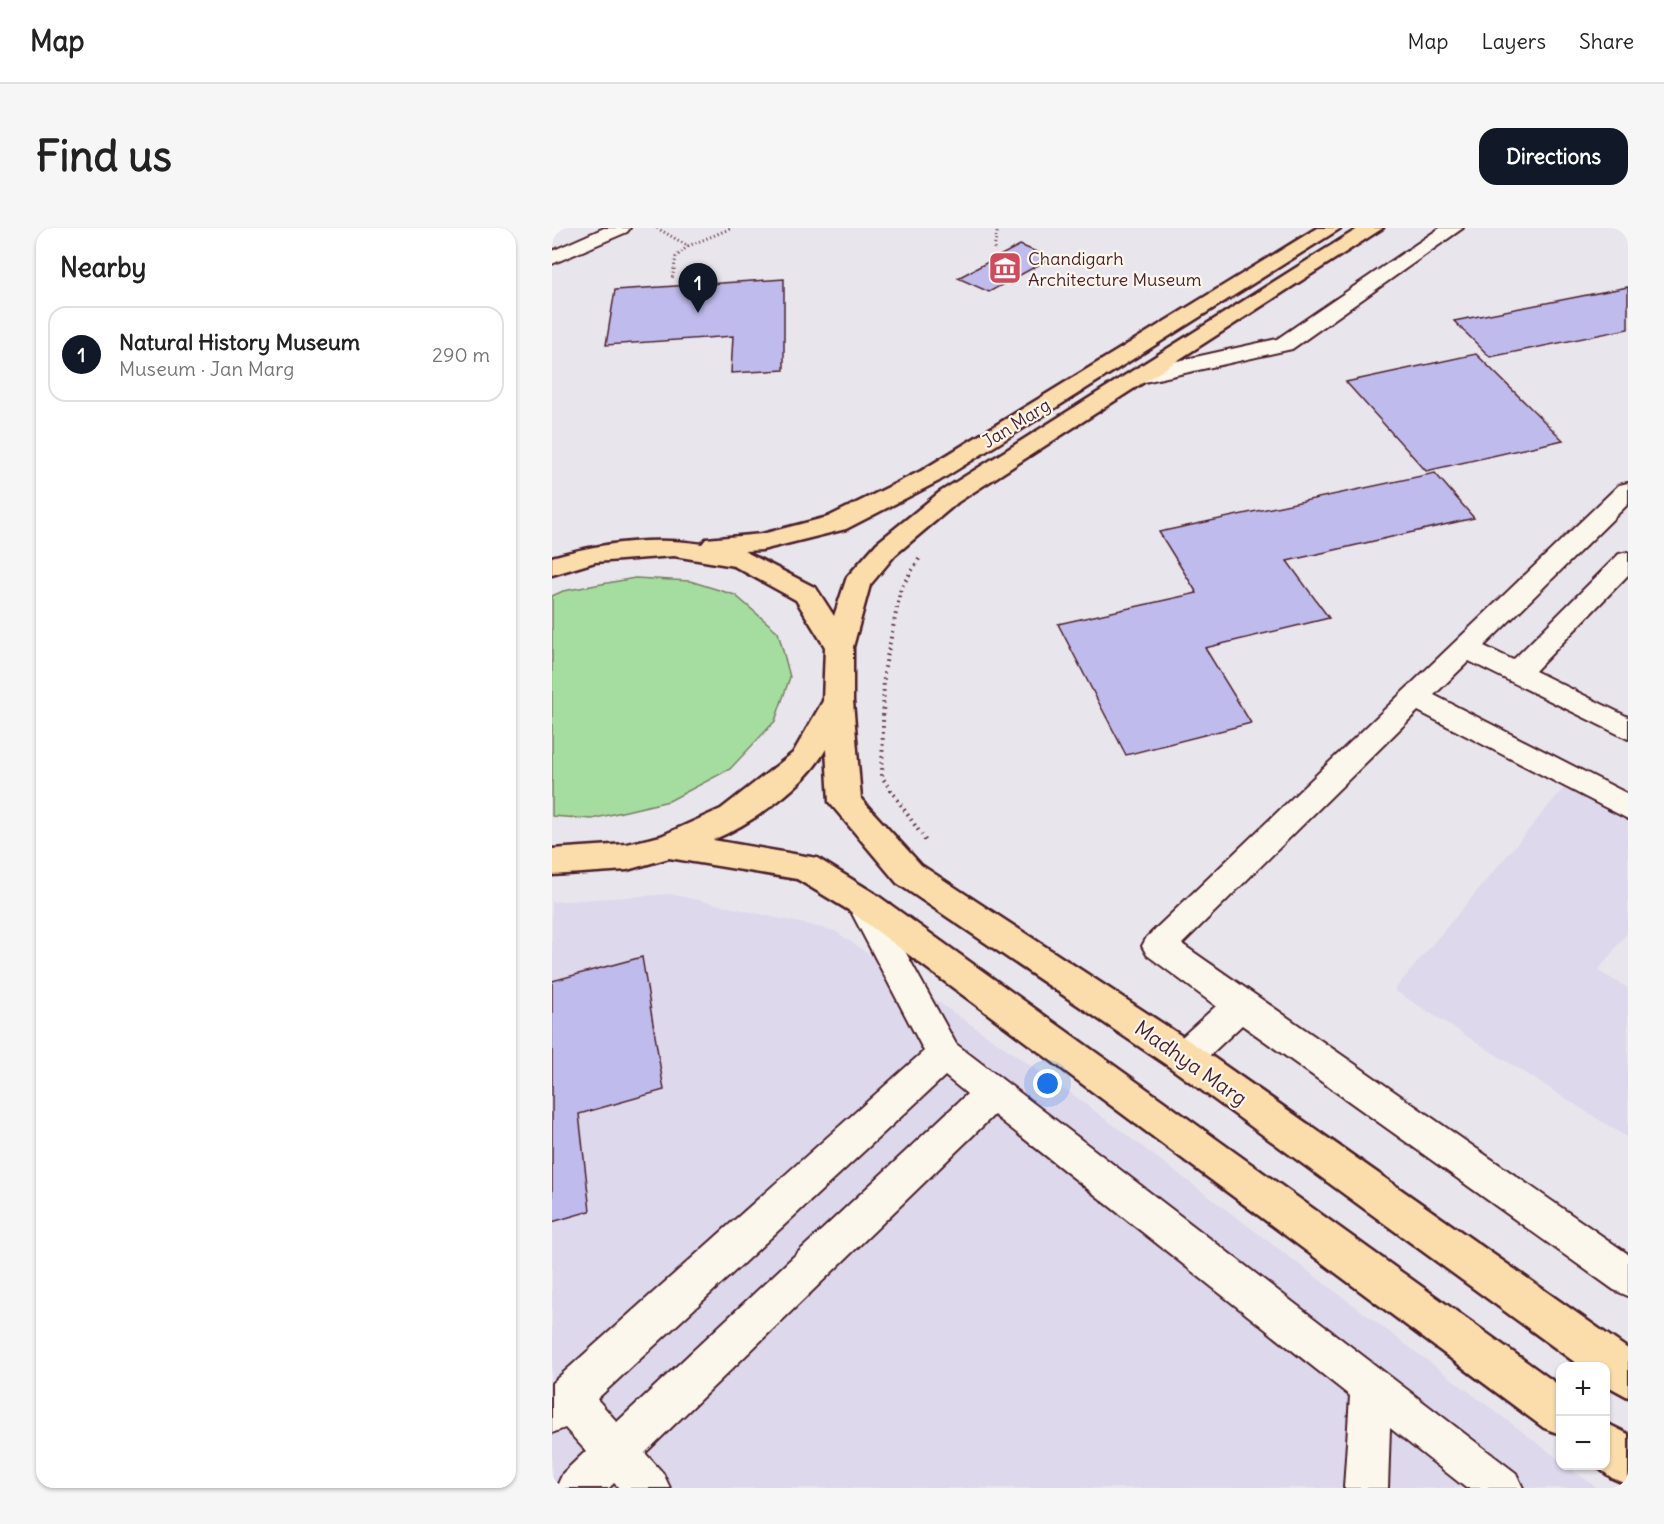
<!DOCTYPE html>
<meta charset="utf-8">
<style>
body{margin:0;font-family:Delius,sans-serif;background:#f6f6f6;color:#222}
.controls{position:absolute;right:18px;bottom:18px;display:grid;overflow:hidden;border-radius:12px;box-shadow:0 2px 4px #0004}
.controls button{width:54px;height:54px;display:grid;place-items:center;padding:0;border:0;border-bottom:2px solid #e0e0e0;background:#fff;color:#222;font:30px sans-serif}
.you{position:absolute;left:496px;top:856px;width:21px;height:21px;margin:-15px;border:4px solid #fff;border-radius:50%;background:#1a73e8;box-shadow:0 0 0 9px #1a73e833}
.badge{display:grid;place-items:center;width:39px;height:39px;border-radius:50%;background:#111827;color:#fff;font-size:20px;font-weight:700}
.pin{position:absolute;translate:-50% -50px;filter:drop-shadow(0 2px 3px #0008)}
.pin::after{content:'';position:absolute;top:32px;width:21px;height:18px;background:inherit;clip-path:polygon(0 0,100% 0,50% 100%)}
.list{margin:0;padding:0;list-style:none}
h2{display:flex;justify-content:space-between;align-items:center;height:78px;margin:0;padding:0 24px;font-size:26px}
h2 small{font-size:20px;font-weight:400;color:#767676}
.list li{display:grid;grid-template-columns:39px 1fr auto;gap:18px;align-items:center;box-sizing:border-box;height:96px;margin:0 12px 12px;padding:0 12px;border:2px solid #e0e0e0;border-radius:18px}
.list b{display:block;font-size:22px;white-space:nowrap}
.list p{margin:0;font-size:20px;white-space:nowrap;color:#767676}
.list em{font-size:20px;font-style:normal;color:#767676}
.map{position:relative;flex:none;width:1076px;height:1260px;overflow:hidden;border-radius:18px}
header{display:flex;align-items:center;gap:36px;box-sizing:border-box;height:84px;padding:0 30px;background:#fff;border-bottom:2px solid #e0e0e0}
header strong{font-size:28px}
nav{display:flex;gap:33px;margin-inline-start:auto;font-size:21px}
.intro{display:flex;align-items:center;justify-content:space-between;box-sizing:border-box;height:144px;padding:0 36px}
h1{margin:0;font-size:42px}
.button{padding:15px 27px;border-radius:18px;background:#111827;color:#fff;font-size:21px;font-weight:700}
main{display:flex;gap:36px;padding:0 36px}
aside{flex:1;background:#fff;border-radius:18px;box-shadow:0 2px 4px #0004}
.map>svg:first-child{display:block}
.built{fill:#ddd8ec}
.green{fill:#a5dca0;stroke:#787e66;stroke-width:1.5}
.building{fill:#c0bbed;stroke:#4a1f2b;stroke-width:1.5}
.lines{fill:none;stroke-linecap:round;stroke-linejoin:round}
.minor-casing{stroke:#4a1f2b;stroke-width:4}
.major-casing{stroke:#4a1f2b;stroke-width:5}
.path-far1{stroke:#4a1f2b;stroke-width:3;stroke-dasharray:1 3;stroke-linecap:butt}
.path{stroke:#4a1f2b;stroke-width:4;stroke-dasharray:1.5 4.5;stroke-linecap:butt}
.minor{fill:#fbf7ec;fill-rule:evenodd}
.major{fill:#faddab;fill-rule:evenodd}
.labels{text-anchor:middle;dominant-baseline:central;stroke-width:4.5;stroke-linejoin:round;paint-order:stroke}
.far-poi-label{font-size:18px;fill:#4a1f2b;stroke:#fbf7ec;text-anchor:start}
.far-street-label{font-size:18px;fill:#4a1f2b;stroke:#fbf7ec}
.street-label{font-size:21px;fill:#4a1f2b;stroke:#fbf7ec}
</style>
<header>
<strong>Map</strong>
<nav><a>Map</a><a>Layers</a><a>Share</a></nav>
</header>
<div class="intro"><h1>Find us</h1><a class="button">Directions</a></div>
<main>
<aside>
<h2>Nearby<small></small></h2>
<ul class="list">
<li><span class="badge">1</span><div><b>Natural History Museum</b><p>Museum · Jan Marg</p></div><em>290 m</em></li>
</ul>
</aside>
<div class="map">
<svg width="1076" height="1260" viewBox="0 0 1076 1260">
<rect width="100%" height="100%" fill="#e9e5ec"/>
<filter id="ink" filterUnits="userSpaceOnUse"><feTurbulence type="fractalNoise" baseFrequency=".0167" numOctaves="2"/><feDisplacementMap in="SourceGraphic" scale="12" xChannelSelector="R" yChannelSelector="G"/><feConvolveMatrix kernelMatrix="1 2 1 2 8 2 1 2 1" color-interpolation-filters="sRGB"/></filter>
<g filter="url(#ink)">
<!-- built -->
<g class="built">
<path d="M1015 556 1076 586V704L1046 743 1076 760V910L842 762Z"/>
<path d="M119 666 283 703 524 869 1008 1232V1238H1015L1045 1260H0V674Z"/>
</g>
<!-- green -->
<path class="green" d="M83 350 138 353 183 367 226 404 238 449 223 493 178 541 117 573 40 591 0 588V368L11 363Z"/>
<!-- building -->
<g class="building">
<path d="M468 17 499 30 437 64 406 50Z"/>
<path d="M232 51V142L179 145 181 108 54 117 63 62Z"/>
<path d="M1076 59V101L938 129 902 93Z"/>
<path d="M924 126 1011 212 874 243 794 154Z"/>
<path d="M883 245 922 290 735 333 777 390 653 420 699 495 574 527 506 396 645 365 607 304Z"/>
<path d="M90 729 112 862 27 886 38 983 0 994V753Z"/>
</g>
<g class="lines">
<defs>
<g id="minor">
<path d="M52 0H78L75 4 0 36V23Z"/>
<path d="M888 0H911L740 121 588 155 580 153 577 148 580 143 725 111Z"/>
<path d="M1076 255V276L932 418 961 432 1067 326 1076 324V347L983 443 1076 489V511L917 433 882 467 1076 566V591L866 483 630 716 1076 1026V1068L1062 1062 690 797 644 840 632 844 620 840 614 829 620 818 664 778 595 727 590 718 595 709 1067 257Z"/>
<path d="M310 661 321 665 404 816 964 1245 971 1260H914L838 1200 836 1260H792L798 1168 442 887 93 1225 111 1245 118 1260H67L62 1255 57 1260H4L11 1245 34 1223 13 1200 0 1205V1155L372 823 294 674 299 665ZM393 848 415 866 65 1194 45 1171Z"/>
</g>
<g id="major">
<path d="M765 0H789L387 253 294 301 210 322 192 323 264 360 282 388 295 349 325 315 388 264 807 0H831L406 274 343 327 318 357 301 419V473L309 571 369 637 645 818 1076 1121V1169L1054 1157V1138H1028L619 840 345 655 277 574 274 521C253 559 200 595 161 612L265 630 322 665 1008 1158V1206L992 1200 298 683 245 651 117 630 75 642 0 647V621L75 616 109 608 169 581 241 525 271 473 273 419 244 372 182 338 122 328 43 334 0 347V329C49 315 100 308 150 316L154 311 210 306 276 289 369 243Z"/>
<path d="M1054 1195 1076 1206V1257L1060 1250 1044 1238H1054Z"/>
</g>
</defs>
<!-- minor casing -->
<use href="#minor" class="minor-casing"/>
<!-- major casing -->
<use href="#major" class="major-casing"/>
<!-- path-far1 -->
<g class="path-far1">
<path d="M105 0 136 18 124 29 120 52"/>
<path d="M136 18 180 0"/>
<path d="M442 21 446 0"/>
</g>
<!-- path -->
<path class="path" d="M367 331 349 360 332 444 330 549 375 615"/>
<!-- minor -->
<use href="#minor" class="minor"/>
<!-- major -->
<use href="#major" class="major"/>
</g>
</g>
<!-- icons -->
<defs>
<symbol id="museum-square" viewBox="-11 -11 22 22"><rect x="-9" y="-9" width="18" height="18" rx="4" fill="#d1495b" stroke="#fbf7ec"/><path d="M0-6L6-3V-2H-6V-3ZM-5-1h2V3h-2ZM-1-1h2V3h-2ZM3-1h2V3H3ZM-6 4H6V6H-6Z" fill="#fff"/></symbol>
</defs>
<g fill-rule="evenodd">
<use href="#museum-square" x="434" y="21" width="38" height="38"/>
</g>
<g class="labels">
<!-- far-poi labels -->
<g class="far-poi-label">
<text x="476" y="30">Chandigarh<tspan x="476" dy="21">Architecture Museum</tspan></text>
</g>
<!-- far-street labels -->
<g class="far-street-label">
<text transform="translate(464 195) rotate(-32)">Jan Marg</text>
</g>
<!-- street labels -->
<g class="street-label">
<text transform="translate(639 835) rotate(35)">Madhya Marg</text>
</g>
</g>
</svg>
<div class="controls">
<button>+</button>
<button>−</button>
</div>
<div class="you"></div>
<div class="pin badge" style="left:146px;top:85px">1</div>
</div>
</main>
